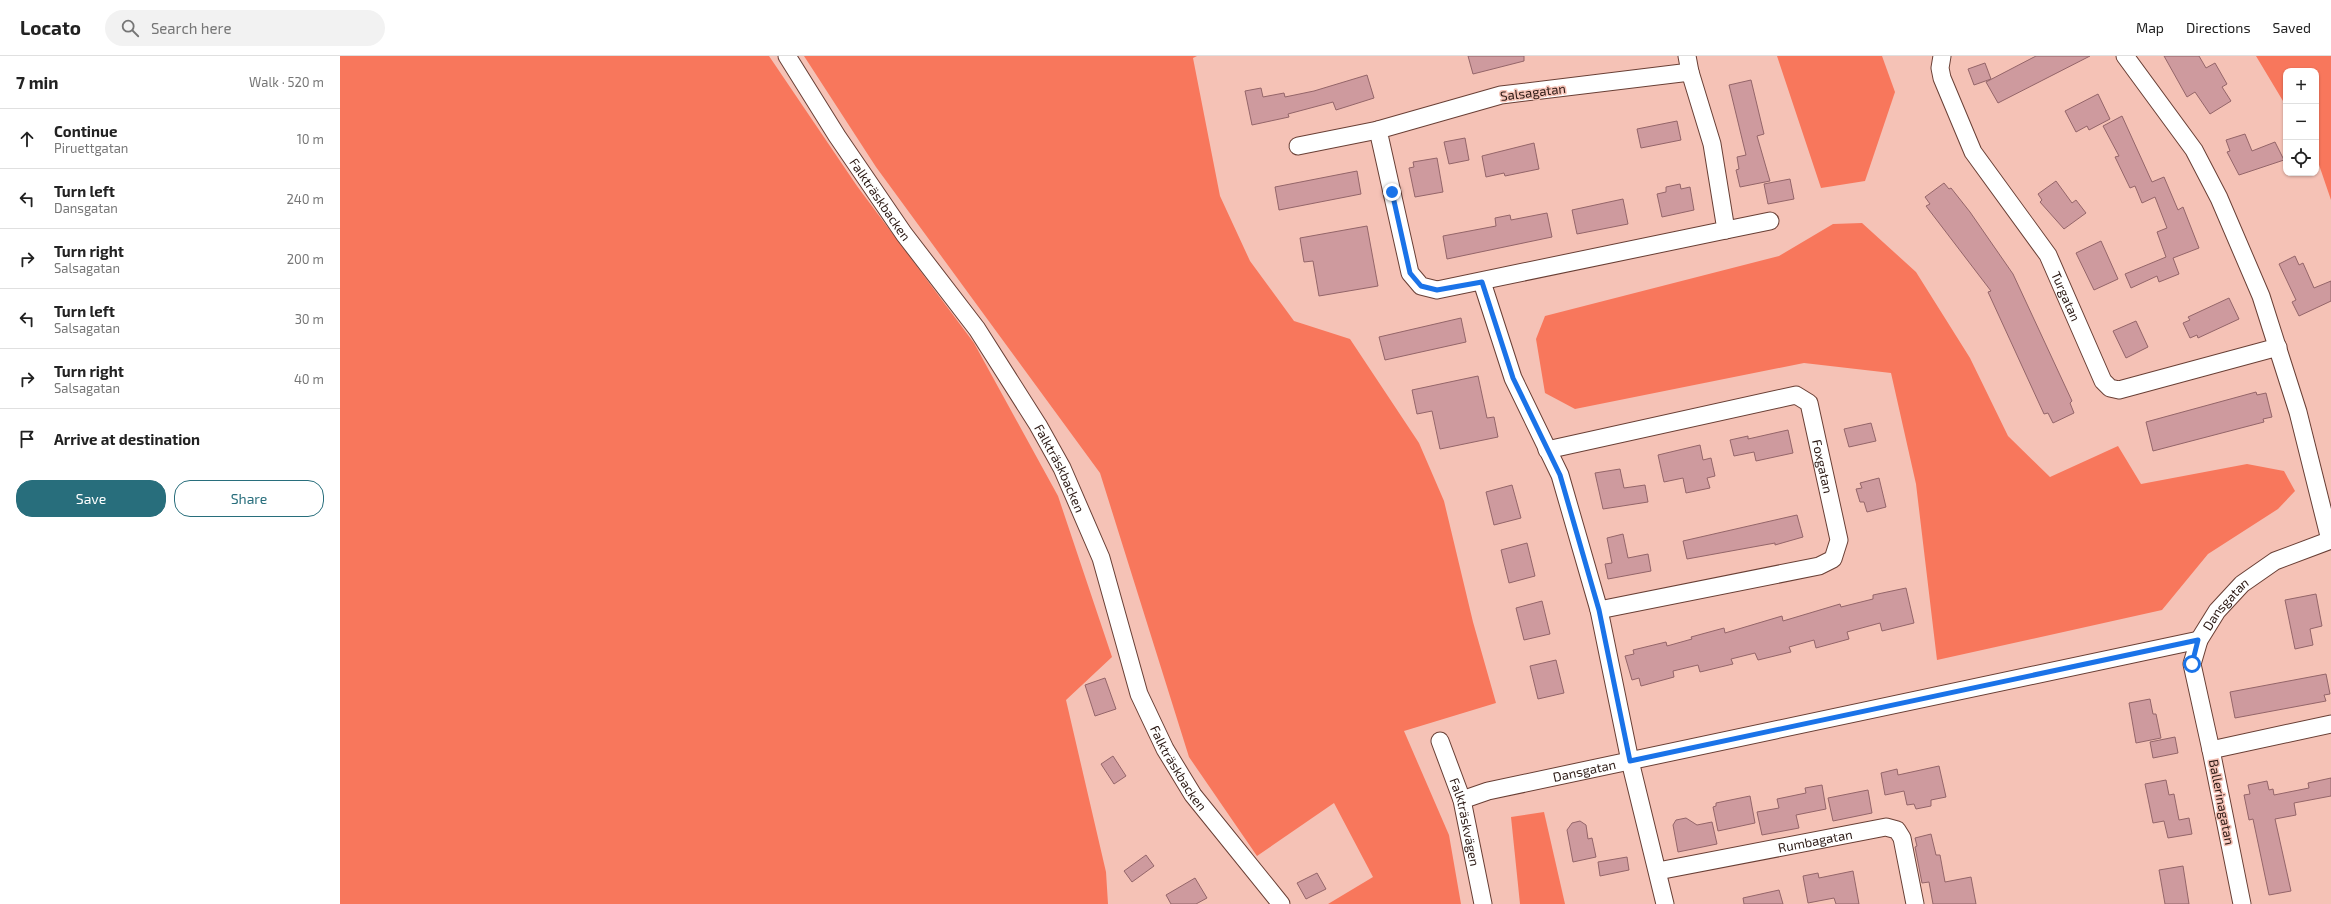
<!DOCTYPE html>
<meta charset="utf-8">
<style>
body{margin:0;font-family:"Exo 2",sans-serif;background:#f2f2f2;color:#222}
.controls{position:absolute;right:12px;top:12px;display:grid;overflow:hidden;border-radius:8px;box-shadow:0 1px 3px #0004}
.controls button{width:36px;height:36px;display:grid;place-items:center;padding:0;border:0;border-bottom:1px solid #e0e0e0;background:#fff;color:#222;font:20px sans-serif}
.stop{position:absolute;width:12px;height:12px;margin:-9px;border:3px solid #1a73e8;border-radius:50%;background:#fff}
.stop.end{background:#1a73e8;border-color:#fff;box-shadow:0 1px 4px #0008}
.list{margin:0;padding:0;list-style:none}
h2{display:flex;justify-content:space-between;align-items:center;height:52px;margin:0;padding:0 16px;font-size:17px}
h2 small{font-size:13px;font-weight:400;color:#767676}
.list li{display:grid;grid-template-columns:26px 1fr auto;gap:12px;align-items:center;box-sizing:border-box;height:60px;padding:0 16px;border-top:1px solid #e0e0e0}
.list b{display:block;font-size:15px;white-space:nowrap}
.list p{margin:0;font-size:13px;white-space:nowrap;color:#767676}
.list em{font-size:13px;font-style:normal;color:#767676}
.actions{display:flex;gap:8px;padding:12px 16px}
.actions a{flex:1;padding:9px 0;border:1px solid #286e7c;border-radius:16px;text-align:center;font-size:14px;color:#286e7c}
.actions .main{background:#286e7c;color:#fff}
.icon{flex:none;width:22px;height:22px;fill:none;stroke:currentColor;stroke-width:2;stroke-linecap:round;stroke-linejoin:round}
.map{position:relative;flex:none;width:1991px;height:848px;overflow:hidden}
header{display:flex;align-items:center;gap:24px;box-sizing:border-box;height:56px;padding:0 20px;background:#fff;border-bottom:1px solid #e0e0e0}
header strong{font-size:19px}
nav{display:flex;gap:22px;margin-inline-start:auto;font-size:14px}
.search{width:280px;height:36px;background:#f2f2f2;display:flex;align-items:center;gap:10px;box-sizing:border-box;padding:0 14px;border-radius:22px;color:#767676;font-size:15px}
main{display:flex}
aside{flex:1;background:#fff}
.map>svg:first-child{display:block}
.forest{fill:#f8775c}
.building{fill:#ce9a9e;stroke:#946569}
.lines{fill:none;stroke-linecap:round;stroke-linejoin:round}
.minor-casing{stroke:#693f35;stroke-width:19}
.minor{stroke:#fff;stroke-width:17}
.route{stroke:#1a73e8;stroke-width:5}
.labels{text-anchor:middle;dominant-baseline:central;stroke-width:3;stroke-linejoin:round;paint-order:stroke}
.street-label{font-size:13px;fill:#2c1a15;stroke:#f5c2b6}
</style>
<header>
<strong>Locato</strong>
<div class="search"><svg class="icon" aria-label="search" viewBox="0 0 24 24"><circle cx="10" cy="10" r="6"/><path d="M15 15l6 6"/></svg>Search here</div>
<nav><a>Map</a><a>Directions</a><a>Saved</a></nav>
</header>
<main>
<aside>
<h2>7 min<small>Walk · 520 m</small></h2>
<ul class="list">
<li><svg class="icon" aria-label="ahead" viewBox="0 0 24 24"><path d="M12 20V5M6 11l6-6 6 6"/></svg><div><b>Continue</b><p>Piruettgatan</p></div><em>10 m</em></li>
<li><svg class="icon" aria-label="left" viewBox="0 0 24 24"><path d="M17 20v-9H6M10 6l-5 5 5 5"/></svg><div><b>Turn left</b><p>Dansgatan</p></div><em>240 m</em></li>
<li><svg class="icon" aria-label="right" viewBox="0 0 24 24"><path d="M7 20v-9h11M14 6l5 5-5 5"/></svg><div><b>Turn right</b><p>Salsagatan</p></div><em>200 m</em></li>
<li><svg class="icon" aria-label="left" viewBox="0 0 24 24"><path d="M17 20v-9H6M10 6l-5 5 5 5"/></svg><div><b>Turn left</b><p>Salsagatan</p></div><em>30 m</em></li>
<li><svg class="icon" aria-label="right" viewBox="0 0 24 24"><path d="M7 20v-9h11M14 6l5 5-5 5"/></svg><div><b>Turn right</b><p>Salsagatan</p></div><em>40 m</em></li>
<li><svg class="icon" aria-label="arrive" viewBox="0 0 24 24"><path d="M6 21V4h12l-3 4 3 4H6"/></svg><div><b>Arrive at destination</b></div></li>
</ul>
<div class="actions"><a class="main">Save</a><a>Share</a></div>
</aside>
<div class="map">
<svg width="1991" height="848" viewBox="0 0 1991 848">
<rect width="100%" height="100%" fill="#f5c2b6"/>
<!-- forest -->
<g class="forest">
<path d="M0 0H429L517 130 634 287 718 440 772 601 726 644 766 816 768 848H0Z"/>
<path d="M464 0H857L853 2 880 140 910 205 954 265 1010 283 1079 387 1104 445 1133 566 1156 647 1064 675 1109 779 1121 848H988L1033 821 994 747 917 800 849 701 760 417 536 111Z"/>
<path d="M1437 0H1542L1555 36 1525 125 1481 132Z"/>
<path d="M1916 0H1991V144L1976 100V15H1946V50Z"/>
<path d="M1522 167 1576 216 1630 302 1668 380 1710 421 1778 390 1801 428 1907 408 1944 415 1955 435 1938 453 1868 498 1822 554 1597 604 1576 428 1551 317 1464 307 1235 353 1205 337 1196 283 1205 260 1439 200 1493 168Z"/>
<path d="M1204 756 1225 848H1180L1171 761Z"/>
</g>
<!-- building -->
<g class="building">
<path d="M1128 0H1184V5L1133 18Z"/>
<path d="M1696 0H1750L1658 47 1646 26Z"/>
<path d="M1824 0H1859L1866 12 1875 7 1887 28 1882 31 1891 45 1870 58 1855 36 1847 41Z"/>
<path d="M1645 7 1651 23 1634 29 1628 13Z"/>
<path d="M1027 19 1034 42 996 54 993 46 948 58 949 61 912 69 905 35 921 32 923 41 944 37 945 41 974 35Z"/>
<path d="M1411 24 1424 78 1417 80 1430 125 1400 131 1396 114 1399 113 1397 101 1406 99 1389 29Z"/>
<path d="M1758 38 1770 63 1749 74 1747 70 1736 76 1725 55Z"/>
<path d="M1782 60 1812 126 1824 121 1838 154 1843 151 1859 192 1833 202 1839 218 1819 226 1817 220 1791 232 1785 218 1826 201 1817 176 1827 172 1815 141 1802 147 1795 130 1790 132 1775 101 1779 100 1763 70Z"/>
<path d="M1337 65 1341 84 1301 92 1297 73Z"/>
<path d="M1905 78 1912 95 1935 86 1944 104 1899 119 1887 96 1890 95 1886 84Z"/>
<path d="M1125 82 1129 104 1109 108 1104 86Z"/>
<path d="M1194 87 1199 113 1165 120 1164 117 1146 121 1142 100Z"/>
<path d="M1097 102 1103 136 1075 141 1069 112 1074 111 1073 106Z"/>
<path d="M1017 115 1021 138 939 154 935 131Z"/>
<path d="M1450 123 1454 143 1428 148 1424 128Z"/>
<path d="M1716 125 1732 147 1736 144 1746 157 1724 173 1700 146 1702 144 1698 138Z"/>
<path d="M1604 127 1609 133 1611 132 1630 156 1673 218 1732 345 1730 347 1734 357 1713 367 1708 357 1704 358 1648 236 1651 235 1586 150 1590 148 1585 141Z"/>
<path d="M1340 128 1341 133 1350 131 1354 154 1322 161 1317 138 1326 136V131Z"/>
<path d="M1283 143 1288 168 1237 178 1232 154Z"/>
<path d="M1207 157 1212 181 1107 203 1103 180 1156 170 1155 162 1170 159 1171 164Z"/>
<path d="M1027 170 1038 230 979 240 973 205 964 206 960 182Z"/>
<path d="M1761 185 1778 223 1754 234 1736 197Z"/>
<path d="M1955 200 1959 209 1963 207 1974 232 1991 225V245L1959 260 1952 246 1956 244 1939 208Z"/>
<path d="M1889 242 1899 263 1858 282 1857 279 1850 282 1843 267 1850 264 1848 261Z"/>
<path d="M1121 262 1126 286 1045 304 1039 281Z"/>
<path d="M1796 265 1808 291 1786 302 1773 275Z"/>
<path d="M1138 320 1147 362 1154 361 1158 381 1100 393 1092 355 1077 358 1072 334Z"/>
<path d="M1916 336 1917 339 1926 337 1932 361 1923 363 1924 366 1813 395 1806 366Z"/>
<path d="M1531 367 1536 385 1509 391 1504 373Z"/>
<path d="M1448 374 1453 397 1416 405 1414 396 1394 400 1390 384 1408 380V383Z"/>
<path d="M1360 389 1363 404 1371 402 1375 420 1367 422 1370 432 1346 437 1343 422 1324 426 1318 399Z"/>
<path d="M1280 413 1284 432 1305 429 1308 446 1263 453 1255 417Z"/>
<path d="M1539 422 1546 451 1527 456 1524 446H1520L1516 433 1522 432 1520 427Z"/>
<path d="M1172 429 1181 462 1154 469 1146 436Z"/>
<path d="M1457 459 1463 481 1435 489V487L1347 503 1343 485Z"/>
<path d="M1283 478 1288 502 1308 498 1311 515 1268 523 1265 508 1272 507 1267 482Z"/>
<path d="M1187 487 1195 520 1169 527 1161 494Z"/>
<path d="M1566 532 1574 567 1542 575 1540 567 1507 576 1509 583 1476 592 1474 584 1449 591 1451 596 1418 604 1415 597 1391 603 1393 608 1360 616 1358 609 1333 615 1334 621 1301 630 1299 622 1292 624 1285 600 1294 598 1293 594 1326 586 1327 590 1352 583 1351 581 1384 572 1385 577 1442 560 1443 565 1500 548 1501 551 1533 543V539Z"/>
<path d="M1976 538 1982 570 1970 573 1973 589 1955 593 1945 544Z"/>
<path d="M1202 545 1210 578 1184 584 1176 552Z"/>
<path d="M1216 604 1224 637 1198 643 1190 610Z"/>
<path d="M1986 618 1990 638 1984 639 1986 645 1895 662 1890 636Z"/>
<path d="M765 622 776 653 755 660 745 629Z"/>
<path d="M1810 643 1813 658H1816L1821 682 1796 687 1789 647Z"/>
<path d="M1835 681 1838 697 1813 702 1810 686Z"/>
<path d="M773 700 786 720 774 728 761 708Z"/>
<path d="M1599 710 1606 741 1591 744V750L1576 753 1574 748 1567 749 1564 735 1545 739 1541 717 1557 713 1558 719Z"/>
<path d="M1991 722V740L1954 747 1956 759 1935 763 1951 835 1929 839 1913 763 1909 764 1904 739 1910 738 1908 729 1927 725 1929 734 1933 733 1934 739 1969 732 1968 727Z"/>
<path d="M1826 724 1829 739 1834 738 1839 764 1849 762 1852 778 1828 782 1824 765 1813 767 1805 728Z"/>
<path d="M1482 729 1486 753 1456 759 1459 772 1422 779 1417 756 1439 752 1437 743 1466 737 1465 732Z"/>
<path d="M1528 734 1532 757 1493 765 1488 742Z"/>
<path d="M1410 740 1415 767 1378 775 1373 751 1376 750V747Z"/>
<path d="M1346 762 1357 769 1372 766 1377 788 1338 796 1333 769 1336 764Z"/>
<path d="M1240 765 1246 769 1248 783 1252 782 1256 801 1233 806 1227 774 1232 767Z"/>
<path d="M1591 778 1596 799H1600L1605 826 1631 821 1636 848H1593L1589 826 1582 827 1575 791 1577 790 1575 782Z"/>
<path d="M806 799 814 810 792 826 784 815Z"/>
<path d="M1287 801 1289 814 1260 820 1258 806Z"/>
<path d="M1843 810 1849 848H1825L1819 814Z"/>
<path d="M1513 815 1519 848H1496L1494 842 1468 847 1463 820 1478 817 1479 822Z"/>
<path d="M977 817 986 833 966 843 957 827Z"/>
<path d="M855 822 867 842 856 848H831L826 839Z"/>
<path d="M1439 834 1443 848H1404L1403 842Z"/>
</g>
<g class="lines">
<defs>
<g id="minor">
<path id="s1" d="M447 0 497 80 564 178 637 273 698 369 722 412 761 502 799 638 825 693 853 739 941 848"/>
<path d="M1347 0 1350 16"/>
<path id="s2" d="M1602 0 1600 12 1602 22 1633 96 1708 199 1763 325 1770 332 1779 334 1938 291"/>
<path d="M1785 0 1854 94 1879 142 1921 240 1958 356 1990 484"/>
<path d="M1350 16 1372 88 1386 174 1097 234 1081 230 1070 217 1038 74 1161 39Z"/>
<path d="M958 90 1038 74"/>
<path d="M1386 174 1430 165"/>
<path d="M1142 226 1173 322 1220 419 1259 554 1290 705 1325 848"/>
<path id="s3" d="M1207 394 1456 339 1469 347 1499 484 1493 503 1479 510 1259 554"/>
<path id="s4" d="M1100 685 1122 744 1143 848"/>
<path d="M1871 694 1991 668"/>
<path id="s5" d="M1122 744 1148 735 1859 584"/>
<path id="s6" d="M1318 815 1546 771 1557 774 1562 782 1575 848"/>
<path id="s7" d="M1902 848 1871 694 1852 608 1859 584 1877 555 1902 528 1935 505 1991 484"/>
</g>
</defs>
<!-- minor casing -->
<use href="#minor" class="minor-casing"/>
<!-- minor -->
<use href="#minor" class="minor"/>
</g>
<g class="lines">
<!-- route -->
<path class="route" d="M1052 136 1070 217 1081 230 1097 234 1142 226 1173 322 1220 419 1259 554 1290 705 1858 584 1852 608"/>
</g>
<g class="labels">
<!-- street labels -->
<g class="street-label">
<text transform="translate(1193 36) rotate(-7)">Salsagatan</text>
<text stroke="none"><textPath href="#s1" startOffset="171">Falkträskbacken</textPath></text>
<text stroke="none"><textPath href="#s2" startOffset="275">Turgatan</textPath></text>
<text stroke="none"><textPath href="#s3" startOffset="335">Foxgatan</textPath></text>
<text stroke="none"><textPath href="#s1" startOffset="495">Falkträskbacken</textPath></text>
<text stroke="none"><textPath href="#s7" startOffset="315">Dansgatan</textPath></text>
<text stroke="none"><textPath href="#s1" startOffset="819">Falkträskbacken</textPath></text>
<text stroke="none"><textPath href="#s5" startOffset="126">Dansgatan</textPath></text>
<text transform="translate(1882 746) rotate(79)">Ballerinagatan</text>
<text stroke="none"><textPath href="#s4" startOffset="85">Falkträskvägen</textPath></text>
<text stroke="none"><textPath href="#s6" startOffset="160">Rumbagatan</textPath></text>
</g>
</g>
</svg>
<div class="controls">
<button>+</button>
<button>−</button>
<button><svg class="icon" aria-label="locate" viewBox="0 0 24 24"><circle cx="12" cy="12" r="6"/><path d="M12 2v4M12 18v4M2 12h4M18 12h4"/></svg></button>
</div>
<div class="stop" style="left:1852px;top:608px"></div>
<div class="stop end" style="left:1052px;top:136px"></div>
</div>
</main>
